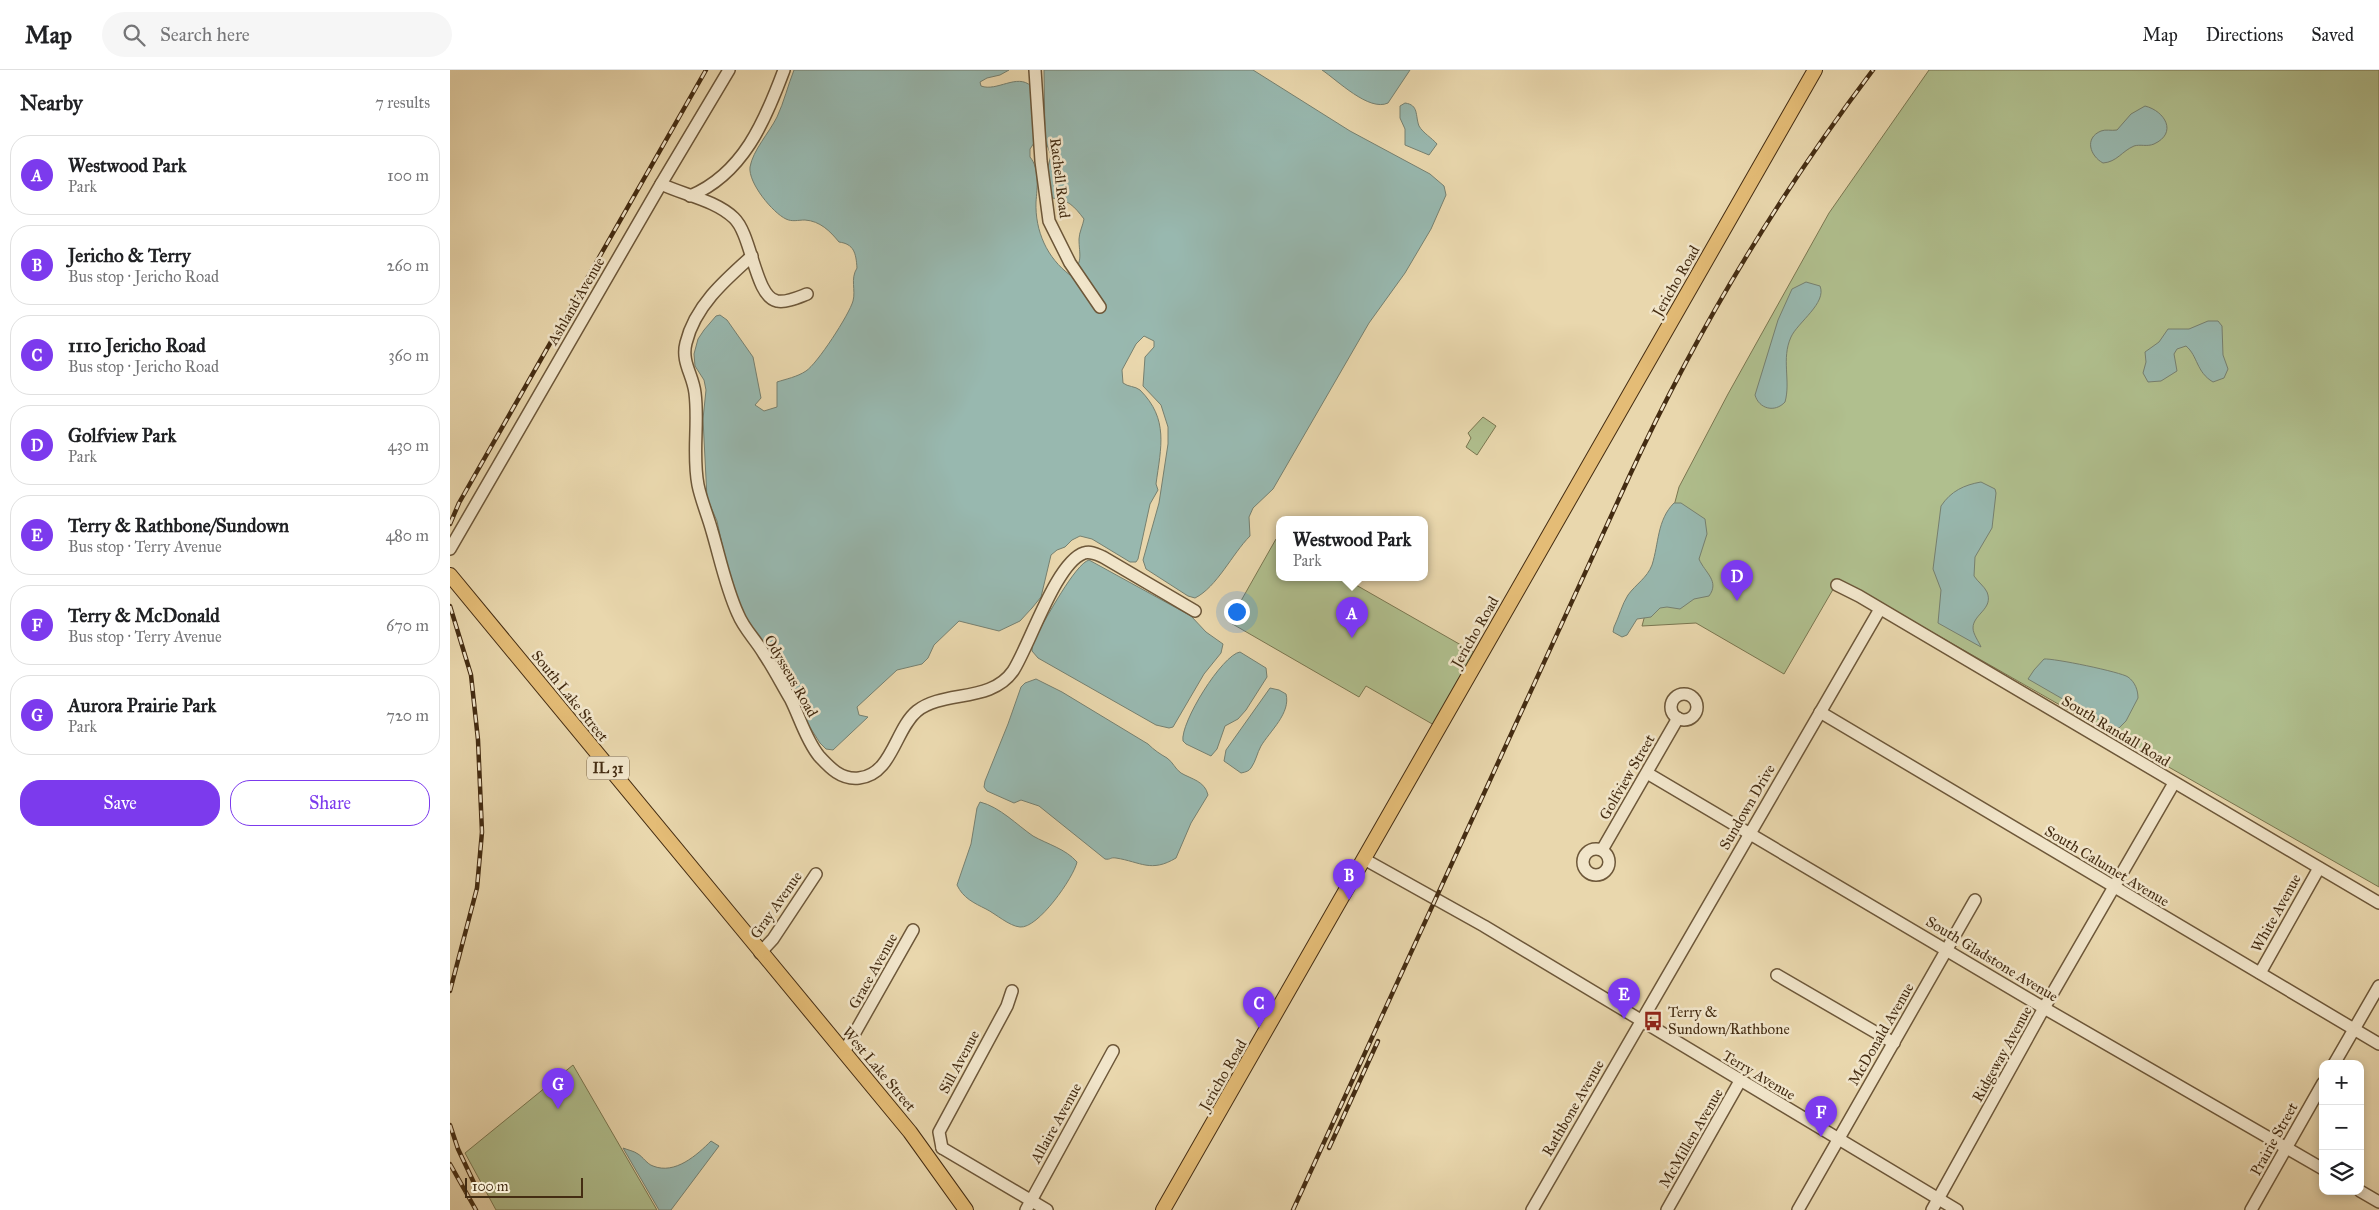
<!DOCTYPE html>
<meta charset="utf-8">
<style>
body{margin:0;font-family:"IM FELL Great Primer",serif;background:#f6f6f6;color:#202124}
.controls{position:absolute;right:15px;bottom:15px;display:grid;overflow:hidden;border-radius:10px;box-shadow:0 2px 8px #0003}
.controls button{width:45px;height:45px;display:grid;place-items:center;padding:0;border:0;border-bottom:1px solid #e0e0e0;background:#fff;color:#202124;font:25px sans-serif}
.scale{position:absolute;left:15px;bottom:12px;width:118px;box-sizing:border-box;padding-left:5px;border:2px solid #442c12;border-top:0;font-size:14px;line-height:18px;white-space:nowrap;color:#442c12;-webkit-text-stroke:4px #f1e5ca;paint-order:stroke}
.you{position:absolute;left:786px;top:541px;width:18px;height:18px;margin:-12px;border:4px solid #fff;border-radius:50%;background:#1a73e8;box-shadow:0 0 0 8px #1a73e833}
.badge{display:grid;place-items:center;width:32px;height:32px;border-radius:50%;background:#7c3aed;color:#fff;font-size:16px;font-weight:700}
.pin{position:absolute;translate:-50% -41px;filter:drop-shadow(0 1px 2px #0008)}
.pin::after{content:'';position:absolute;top:26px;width:18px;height:15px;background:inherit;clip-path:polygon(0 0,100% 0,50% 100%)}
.popup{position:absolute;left:826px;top:446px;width:152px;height:65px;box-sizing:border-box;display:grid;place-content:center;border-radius:10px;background:#fff;filter:drop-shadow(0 1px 4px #0005);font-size:16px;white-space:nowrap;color:#757577}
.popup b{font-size:19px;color:#202124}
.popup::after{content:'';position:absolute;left:50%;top:100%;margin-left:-10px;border:10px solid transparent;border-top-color:#fff}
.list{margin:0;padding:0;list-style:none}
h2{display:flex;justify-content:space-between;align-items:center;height:65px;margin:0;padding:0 20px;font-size:21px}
h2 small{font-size:16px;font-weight:400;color:#757577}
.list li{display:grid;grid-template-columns:32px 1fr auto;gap:15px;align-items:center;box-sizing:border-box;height:80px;margin:0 10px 10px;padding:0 10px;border:1px solid #e0e0e0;border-radius:20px}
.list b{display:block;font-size:19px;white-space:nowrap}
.list p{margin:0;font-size:16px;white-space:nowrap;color:#757577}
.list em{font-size:16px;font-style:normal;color:#757577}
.actions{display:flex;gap:10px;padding:15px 20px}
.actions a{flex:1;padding:11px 0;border:1px solid #7c3aed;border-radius:20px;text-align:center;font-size:18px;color:#7c3aed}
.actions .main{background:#7c3aed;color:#fff}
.icon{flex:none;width:28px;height:28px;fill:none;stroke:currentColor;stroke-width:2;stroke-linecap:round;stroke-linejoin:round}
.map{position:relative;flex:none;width:1929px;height:1140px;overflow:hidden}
header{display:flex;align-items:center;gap:30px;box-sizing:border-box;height:70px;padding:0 25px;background:#fff;border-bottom:1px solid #e0e0e0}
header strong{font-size:24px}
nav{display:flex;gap:28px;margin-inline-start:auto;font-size:18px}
.search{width:350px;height:45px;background:#f6f6f6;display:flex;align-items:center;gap:12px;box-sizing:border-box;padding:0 18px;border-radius:28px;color:#757577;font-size:19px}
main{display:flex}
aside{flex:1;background:#fff}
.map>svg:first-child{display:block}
.green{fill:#b0bf8e;stroke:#7a7650}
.water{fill:#98b8af;stroke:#768070}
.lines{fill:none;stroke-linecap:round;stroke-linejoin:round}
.minor-casing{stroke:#6d5739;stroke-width:14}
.major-casing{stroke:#442c12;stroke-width:16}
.minor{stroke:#f1e5ca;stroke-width:11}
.major{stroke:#e4bc76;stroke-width:14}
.rail-casing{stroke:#442c12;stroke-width:4.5}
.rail{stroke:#f1e5ca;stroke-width:2.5;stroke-dasharray:8;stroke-linecap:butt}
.labels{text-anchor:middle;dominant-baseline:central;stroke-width:5;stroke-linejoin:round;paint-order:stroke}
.shield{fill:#f1e5ca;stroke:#786449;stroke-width:1}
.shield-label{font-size:14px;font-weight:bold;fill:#442c12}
.street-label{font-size:15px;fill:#442c12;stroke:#f1e5ca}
.poi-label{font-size:15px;fill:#442c12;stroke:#f1e5ca;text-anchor:start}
</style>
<header>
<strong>Map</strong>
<div class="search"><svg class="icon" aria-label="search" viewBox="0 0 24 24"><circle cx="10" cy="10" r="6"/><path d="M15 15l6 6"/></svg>Search here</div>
<nav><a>Map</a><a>Directions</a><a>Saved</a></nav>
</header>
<main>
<aside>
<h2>Nearby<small>7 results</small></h2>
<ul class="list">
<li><span class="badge">A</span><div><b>Westwood Park</b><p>Park</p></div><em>100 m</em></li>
<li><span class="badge">B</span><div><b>Jericho &amp; Terry</b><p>Bus stop · Jericho Road</p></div><em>260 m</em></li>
<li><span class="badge">C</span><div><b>1110 Jericho Road</b><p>Bus stop · Jericho Road</p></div><em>360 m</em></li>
<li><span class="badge">D</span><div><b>Golfview Park</b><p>Park</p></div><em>430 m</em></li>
<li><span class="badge">E</span><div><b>Terry &amp; Rathbone/Sundown</b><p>Bus stop · Terry Avenue</p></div><em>480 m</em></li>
<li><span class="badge">F</span><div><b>Terry &amp; McDonald</b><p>Bus stop · Terry Avenue</p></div><em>670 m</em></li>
<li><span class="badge">G</span><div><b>Aurora Prairie Park</b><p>Park</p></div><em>720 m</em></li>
</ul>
<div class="actions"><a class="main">Save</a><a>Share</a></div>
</aside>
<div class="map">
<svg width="1929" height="1140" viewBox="0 0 1929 1140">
<rect width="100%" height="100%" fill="#e9d7ad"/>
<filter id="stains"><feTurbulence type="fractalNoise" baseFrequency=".004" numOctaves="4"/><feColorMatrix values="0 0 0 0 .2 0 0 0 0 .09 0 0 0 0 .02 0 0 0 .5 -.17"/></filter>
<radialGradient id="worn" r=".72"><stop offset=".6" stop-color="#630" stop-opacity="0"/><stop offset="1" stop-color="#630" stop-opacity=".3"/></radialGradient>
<!-- green -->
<g class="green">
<path d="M1479 0H1929V817L1389 509 1334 604 1246 553 1192 556 1229 417 1278 324 1379 143Z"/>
<path d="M1033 347 1046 356 1027 385 1016 377 1021 368 1018 363Z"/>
<path d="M826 469 829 471 830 507H892L1025 583 984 655 916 616 909 627 779 552Z"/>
<path d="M123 995 207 1140H46L15 1083Z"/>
</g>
<!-- water -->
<g class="water">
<path d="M344 0H559L550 5 537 8 530 12 531 16C547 22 567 3 581 16L584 73 580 79V87C590 99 587 118 586 132 585 161 597 188 620 205 634 192 629 185 629 169 629 163 633 155 634 149 625 137 617 128 601 128L597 101 601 85 595 70 594 0H803L900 61 980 104 994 116 996 125 981 159 955 203 919 253 823 419 803 438 799 447 800 466C782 484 767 517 745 528L738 526 696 499 693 490 709 433 718 374V357L711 335 693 316 695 287 704 277V271L694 266 686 274 672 300 673 313C678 317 685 316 690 320 719 349 711 377 706 414L708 420 700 434 688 489 686 492H680L642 469 630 466 622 470 615 477 607 480 601 485 591 527 582 538 570 551 549 561 509 551 484 575 478 588 472 594 447 600 407 637 409 645 418 647 383 680 376 679 370 673 358 654 317 578 295 547 281 515 267 451 257 428 253 349 256 320 254 310 245 296 244 284 248 269 254 260 266 246 270 245 277 250 303 287 311 328 305 335 314 341 327 337V312C336 309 347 307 356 301 367 294 399 245 403 231 406 220 400 209 407 198 406 183 404 174 389 172 380 161 370 151 355 150 348 150 342 152 336 149 323 143 298 113 300 97 303 80 319 63 327 47 334 32 338 15 344 0Z"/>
<path d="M872 0H960L938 33C919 42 887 10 872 0Z"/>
<path d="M955 33C969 35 965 45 969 56 973 63 982 68 987 74L979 85 955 75V59L950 48V36Z"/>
<path d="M1695 36C1715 41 1728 63 1704 74 1697 77 1690 74 1684 76 1672 81 1667 92 1653 93 1640 86 1634 68 1651 61 1656 59 1661 61 1667 60L1681 44Z"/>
<path d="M1356 212 1370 216C1377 233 1348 252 1341 267 1331 289 1341 311 1335 332 1325 343 1309 339 1305 325L1328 250 1342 219Z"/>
<path d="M1758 251H1768L1772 256 1773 285 1778 299 1774 308 1763 312C1746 302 1748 286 1736 276L1727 279 1724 284 1727 301 1711 311 1698 312 1693 303 1696 292 1695 282 1709 272 1718 259H1739Z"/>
<path d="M1531 412 1545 419 1546 423 1542 458 1525 487 1524 506C1528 512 1534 516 1537 522 1544 539 1523 544 1523 558 1523 564 1529 572 1531 577L1488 553 1491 520 1483 499 1491 436C1501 421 1514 415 1531 412Z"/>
<path d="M1224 433H1231L1255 449 1257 464 1249 489C1255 503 1270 511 1259 526L1244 529 1230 539 1217 537 1210 538 1201 547 1187 549 1177 565 1172 567 1163 562 1164 557C1169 547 1172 534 1178 525 1186 514 1197 508 1202 495 1209 473 1207 450 1224 433Z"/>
<path d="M639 490 741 546 756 562 773 574 771 583 754 604 723 657 719 658 706 655 588 588 582 581V572L587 564C596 549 625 494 639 490Z"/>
<path d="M790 582 816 598 817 607 796 640 788 649 775 656 767 679 761 686 736 674 733 671C730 653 772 585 790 582Z"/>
<path d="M1594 589C1603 588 1671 602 1678 607 1685 612 1688 620 1688 628L1676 651 1669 658H1663L1578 609 1584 600Z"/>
<path d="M586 609 612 622 698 674C704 680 710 684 717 688 723 692 725 699 731 703 741 709 755 711 758 725L741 753 726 788C701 803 691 792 666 788 660 787 661 790 655 789L589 736 571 730 564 733 537 721 534 717 535 711 558 654 571 617 575 613Z"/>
<path d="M820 618 829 620 836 624C841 643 820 661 811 676 807 683 806 691 801 698 799 701 796 702 791 703L774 691 776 680Z"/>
<path d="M530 732C550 737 567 755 583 766 597 774 616 779 627 792 624 807 588 859 570 857 559 856 546 844 536 839 524 833 513 828 507 815L521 774 527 738Z"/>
<path d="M261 1071 269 1076 221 1140H209L173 1078C178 1080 184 1081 188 1084 193 1087 197 1094 203 1096 225 1105 247 1085 261 1071Z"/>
</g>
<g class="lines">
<defs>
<g id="minor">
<path d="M585 0 591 91 599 151 620 193 650 237"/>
<path d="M211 114C234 125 265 130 284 148 302 165 305 227 327 231 336 233 349 227 357 224"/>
<path d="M240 126C293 104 315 51 334 0"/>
<path d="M302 186C275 210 245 236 236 273 231 292 243 305 245 323 249 354 242 384 248 415 251 430 258 446 262 461 270 488 276 518 288 544 294 559 306 570 314 584 324 599 332 615 341 630 350 648 356 670 369 686 380 698 391 710 409 708 442 705 445 659 467 641 493 620 541 633 563 601 579 577 606 492 634 483 641 481 646 484 653 487L745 541"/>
<path d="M0 479 211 114 279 0"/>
<path d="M1387 515 1409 526 1929 833"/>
<circle cx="1234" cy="637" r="13"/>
<path d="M1370 642 1929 974"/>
<path d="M1197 703 1594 938 1873 1099"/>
<circle cx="1146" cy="792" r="13"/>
<path d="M1152 780 1228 648"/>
<path d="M914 789 1034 856 1507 1140"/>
<path d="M310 883 323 869 366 804"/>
<path d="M1810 903 1869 798"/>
<path d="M1327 905 1444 973"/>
<path d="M394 982 463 860"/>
<path d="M1884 994 1929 916"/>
<path d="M492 1078 489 1062 557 936 562 921"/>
<path d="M492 1078 597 1140"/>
<path d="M1910 1121 1929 1132"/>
<path d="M576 1140 663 981"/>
<path d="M1082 1140 1430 539"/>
<path d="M1217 1140 1290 1011"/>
<path d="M1348 1140 1525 830"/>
<path d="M1482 1140 1594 938 1724 713"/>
<path d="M1801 1140 1873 1013"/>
</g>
<g id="major">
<path d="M0 505 460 1062 516 1140"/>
<path d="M713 1140 1365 0"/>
</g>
</defs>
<!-- minor casing -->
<use href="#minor" class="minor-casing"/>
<!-- major casing -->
<use href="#major" class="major-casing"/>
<!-- minor -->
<use href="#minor" class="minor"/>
<!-- major -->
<use href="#major" class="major"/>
<defs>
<g id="rail">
<path d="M0 454 9 433 256 0"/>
<path d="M0 536 21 605 28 670 32 762 27 818 0 921"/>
<path d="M0 1055 8 1079 25 1115"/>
<path d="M879 1078 928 971"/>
<path d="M0 1094 26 1140"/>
<path d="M843 1140 1179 407C1246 262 1327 127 1423 0"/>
</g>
</defs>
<!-- rail casing -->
<use href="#rail" class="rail-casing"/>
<!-- rail -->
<use href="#rail" class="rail"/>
</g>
<!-- icons -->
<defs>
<symbol id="bus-bare" viewBox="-9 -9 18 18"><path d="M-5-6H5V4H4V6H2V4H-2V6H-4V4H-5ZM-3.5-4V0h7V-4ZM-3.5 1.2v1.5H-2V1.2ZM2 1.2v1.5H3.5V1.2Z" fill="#8f2418" stroke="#f1e5ca" stroke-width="2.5" paint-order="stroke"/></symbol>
</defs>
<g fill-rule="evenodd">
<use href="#bus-bare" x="1189" y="937" width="28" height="28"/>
</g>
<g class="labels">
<!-- shield labels -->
<rect class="shield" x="137" y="686.5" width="42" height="23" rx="4"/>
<g class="shield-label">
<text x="158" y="698">IL 31</text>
</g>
<!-- street labels -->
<g class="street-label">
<text transform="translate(610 108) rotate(83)">Rachell Road</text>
<text transform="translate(1226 211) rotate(-60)">Jericho Road</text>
<text transform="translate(126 231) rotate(-60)">Ashland Avenue</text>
<text transform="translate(1025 562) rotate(-60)">Jericho Road</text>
<text transform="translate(341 606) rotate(60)">Odysseus Road</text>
<text transform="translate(120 626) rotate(51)">South Lake Street</text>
<text transform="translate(1666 661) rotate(31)">South Randall Road</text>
<text transform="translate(1177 707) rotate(-60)">Golfview Street</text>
<text transform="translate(1297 737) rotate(-60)">Sundown Drive</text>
<text transform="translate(1657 796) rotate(31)">South Calumet Avenue</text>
<text transform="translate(326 835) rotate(-55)">Gray Avenue</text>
<text transform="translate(1826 843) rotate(-61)">White Avenue</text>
<text transform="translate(1542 889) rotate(31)">South Gladstone Avenue</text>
<text transform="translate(423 901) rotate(-61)">Grace Avenue</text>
<text transform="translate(1431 964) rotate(-60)">McDonald Avenue</text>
<text transform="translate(1552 984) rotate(-61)">Ridgeway Avenue</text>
<text transform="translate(509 992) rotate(-62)">Sill Avenue</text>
<text transform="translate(429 999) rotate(50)">West Lake Street</text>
<text transform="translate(773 1005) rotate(-60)">Jericho Road</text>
<text transform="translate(1309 1005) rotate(31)">Terry Avenue</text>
<text transform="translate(1123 1038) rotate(-60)">Rathbone Avenue</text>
<text transform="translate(606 1053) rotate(-61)">Allaire Avenue</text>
<text transform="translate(1241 1068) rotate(-60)">McMillen Avenue</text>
<text transform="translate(1824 1069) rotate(-61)">Prairie Street</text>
</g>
<!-- poi labels -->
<g class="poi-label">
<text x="1218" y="942">Terry &amp;<tspan x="1218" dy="17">Sundown/Rathbone</tspan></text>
</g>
</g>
<rect width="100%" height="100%" filter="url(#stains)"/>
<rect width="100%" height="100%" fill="url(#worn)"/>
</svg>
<div class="controls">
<button>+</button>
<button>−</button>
<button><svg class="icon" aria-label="layers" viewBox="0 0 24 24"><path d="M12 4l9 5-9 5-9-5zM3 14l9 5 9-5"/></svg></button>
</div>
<div class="scale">100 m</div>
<div class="you"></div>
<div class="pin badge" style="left:902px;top:568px">A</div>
<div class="popup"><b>Westwood Park</b>Park</div>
<div class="pin badge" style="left:899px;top:830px">B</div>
<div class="pin badge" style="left:809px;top:958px">C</div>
<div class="pin badge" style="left:1287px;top:531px">D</div>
<div class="pin badge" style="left:1174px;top:949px">E</div>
<div class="pin badge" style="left:1371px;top:1067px">F</div>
<div class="pin badge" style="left:108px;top:1039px">G</div>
</div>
</main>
